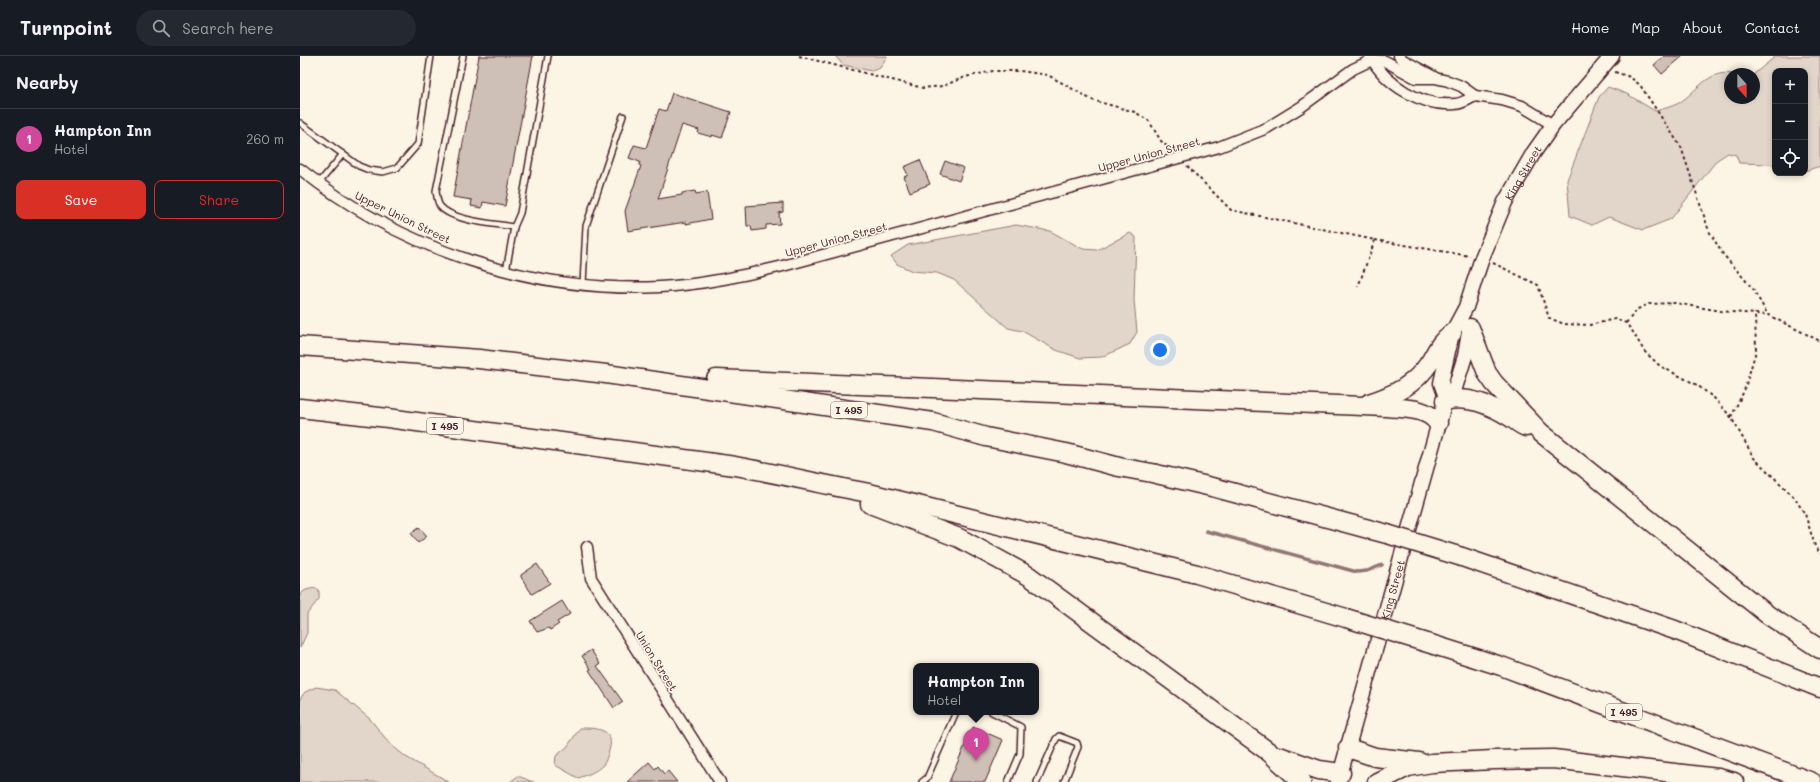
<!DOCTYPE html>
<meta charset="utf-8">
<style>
body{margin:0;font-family:Mali,sans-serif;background:#242831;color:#f1f3f6}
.controls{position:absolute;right:12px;top:12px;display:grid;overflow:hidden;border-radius:8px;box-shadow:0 2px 6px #0003}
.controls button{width:36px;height:36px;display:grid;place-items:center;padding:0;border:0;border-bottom:1px solid #363941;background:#171b24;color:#f1f3f6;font:20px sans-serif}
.compass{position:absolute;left:1424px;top:12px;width:36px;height:36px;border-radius:50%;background:#171b24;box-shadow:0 2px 6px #0003;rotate:159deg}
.you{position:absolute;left:860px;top:294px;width:14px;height:14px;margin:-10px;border:3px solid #fff;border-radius:50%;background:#1a73e8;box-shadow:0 0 0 6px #1a73e833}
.badge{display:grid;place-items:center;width:26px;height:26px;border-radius:50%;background:#d93025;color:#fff;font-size:13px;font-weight:700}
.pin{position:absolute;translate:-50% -33px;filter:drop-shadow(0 1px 2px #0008)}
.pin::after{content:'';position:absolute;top:21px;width:14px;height:12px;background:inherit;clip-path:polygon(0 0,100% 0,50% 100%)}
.popup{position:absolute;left:613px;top:607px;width:126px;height:52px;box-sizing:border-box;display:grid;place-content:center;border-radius:8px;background:#171b24;filter:drop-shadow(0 1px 3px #0005);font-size:13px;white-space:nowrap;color:#9ea1a6}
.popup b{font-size:15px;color:#f1f3f6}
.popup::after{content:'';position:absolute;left:50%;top:100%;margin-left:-8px;border:8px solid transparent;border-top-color:#171b24}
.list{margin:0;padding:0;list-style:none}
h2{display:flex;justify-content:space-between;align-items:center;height:52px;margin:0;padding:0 16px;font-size:17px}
h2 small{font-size:13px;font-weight:400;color:#9ea1a6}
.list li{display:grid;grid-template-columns:26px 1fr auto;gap:12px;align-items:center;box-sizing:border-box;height:60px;padding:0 16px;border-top:1px solid #363941}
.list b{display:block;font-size:15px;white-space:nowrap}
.list p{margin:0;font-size:13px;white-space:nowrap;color:#9ea1a6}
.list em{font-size:13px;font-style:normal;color:#9ea1a6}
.actions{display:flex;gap:8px;padding:12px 16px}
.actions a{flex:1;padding:9px 0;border:1px solid #d93025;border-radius:8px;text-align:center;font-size:14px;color:#d93025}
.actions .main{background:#d93025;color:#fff}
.icon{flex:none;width:22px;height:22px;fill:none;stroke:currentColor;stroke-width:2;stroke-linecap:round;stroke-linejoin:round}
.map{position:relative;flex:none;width:1520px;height:726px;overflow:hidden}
header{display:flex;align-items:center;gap:24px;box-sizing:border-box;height:56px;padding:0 20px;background:#171b24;border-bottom:1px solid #363941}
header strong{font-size:19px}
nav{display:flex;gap:22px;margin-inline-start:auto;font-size:14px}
.search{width:280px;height:36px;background:#242831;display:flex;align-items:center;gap:10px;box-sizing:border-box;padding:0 14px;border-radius:22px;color:#9ea1a6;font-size:15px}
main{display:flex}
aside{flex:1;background:#171b24}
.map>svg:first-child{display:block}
.green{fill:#e2d5ca;stroke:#967a7a}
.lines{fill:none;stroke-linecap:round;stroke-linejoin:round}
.stream{stroke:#917474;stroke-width:3.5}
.building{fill:#cfc0b7;stroke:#4a1f2b}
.lane-casing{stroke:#4a1f2b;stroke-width:8}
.street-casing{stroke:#4a1f2b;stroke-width:13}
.secondary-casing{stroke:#4a1f2b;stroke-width:17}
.highway-casing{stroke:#4a1f2b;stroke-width:21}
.path{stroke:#4a1f2b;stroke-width:2;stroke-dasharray:3 3;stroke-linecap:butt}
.lane{stroke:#fcf5e5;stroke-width:5}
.street{stroke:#fcf5e5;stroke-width:10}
.secondary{stroke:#fcf5e5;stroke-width:14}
.highway{stroke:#fcf5e5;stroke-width:18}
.highway-bridge-casing{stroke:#4a1f2b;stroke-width:21;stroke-linecap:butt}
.highway-bridge{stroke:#fcf5e5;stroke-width:18}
.labels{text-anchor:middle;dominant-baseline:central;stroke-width:3.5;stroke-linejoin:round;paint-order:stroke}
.shield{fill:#fcf5e5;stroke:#7f5f63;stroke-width:1}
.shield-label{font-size:10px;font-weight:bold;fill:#4a1f2b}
.street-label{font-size:11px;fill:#4a1f2b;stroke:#fcf5e5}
</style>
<header>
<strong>Turnpoint</strong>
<div class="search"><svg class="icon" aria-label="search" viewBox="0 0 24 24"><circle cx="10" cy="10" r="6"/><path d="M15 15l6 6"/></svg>Search here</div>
<nav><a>Home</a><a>Map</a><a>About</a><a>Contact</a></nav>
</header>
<main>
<aside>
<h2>Nearby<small></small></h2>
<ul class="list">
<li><span class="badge" style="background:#d1479c">1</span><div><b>Hampton Inn</b><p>Hotel</p></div><em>260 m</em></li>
</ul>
<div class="actions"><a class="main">Save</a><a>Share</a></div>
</aside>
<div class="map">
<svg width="1520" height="726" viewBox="0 0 1520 726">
<rect width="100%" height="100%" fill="#fcf5e5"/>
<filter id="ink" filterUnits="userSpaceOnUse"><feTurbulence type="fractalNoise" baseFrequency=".025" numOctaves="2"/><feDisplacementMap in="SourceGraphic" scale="8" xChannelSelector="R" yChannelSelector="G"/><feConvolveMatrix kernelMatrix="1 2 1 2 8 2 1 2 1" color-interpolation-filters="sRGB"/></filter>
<g filter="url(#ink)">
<!-- green -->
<g class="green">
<path d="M535 0H587L580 12 572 15 543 9Z"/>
<path d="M1476 0H1520V110L1505 115V15H1475V110L1469 108 1439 107 1436 99 1428 97 1417 104 1371 163 1343 174 1309 161 1292 169 1270 160 1267 124 1299 41 1308 31 1327 38 1355 55C1363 53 1371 51 1379 47 1396 36 1409 13 1432 18H1430V42H1454V18Z"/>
<path d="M716 169 750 175 783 193 797 194 830 177 836 181 834 244 837 276 830 288 802 301 780 302 756 294 722 275 708 272 654 224 637 217 612 215 597 208 591 200 608 189Z"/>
<path d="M15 532 19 535V543L7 558V577L0 592V538L6 534Z"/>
<path d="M16 631 35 634 70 663 90 688 106 701 149 726H0V643L5 636Z"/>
<path d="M280 672C296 672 316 672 309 695 307 700 306 706 303 709 296 716 287 719 278 722L255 709 256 700 267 691Z"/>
<path d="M218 720 233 726H234H210Z"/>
</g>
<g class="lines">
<!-- stream -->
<path class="stream" d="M906 475 1057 516 1067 515 1082 509"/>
</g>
<!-- building -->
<g class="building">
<path d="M179 0H233L205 150 183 146 182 152 171 150 172 144 153 141Z"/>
<path d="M1364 0H1383L1362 18 1354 9Z"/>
<path d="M372 37 431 56 422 82 412 79V81L398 77 399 74 382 69 358 143 382 139V137L395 135 396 138 407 136 411 163 386 168V166L328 175 325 155 341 110 339 109 340 106 329 102 334 89 346 92 359 53 366 55Z"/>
<path d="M620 104 630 128 610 136 604 121 608 119 604 111Z"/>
<path d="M645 105 664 112 659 125 640 118Z"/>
<path d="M483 147V156L479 157 480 168 466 169V173L452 175 451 170H447L446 150Z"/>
<path d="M119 471 127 480 118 487 111 477Z"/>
<path d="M237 508 250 527 232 538 221 521V519Z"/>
<path d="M262 545 270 558 257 566 259 568 250 574 249 572 237 576 230 565Z"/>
<path d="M291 594 300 608 297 610 323 646 314 652 289 614 291 613 282 600Z"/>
<path d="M673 671 703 684 685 726H649Z"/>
<path d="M349 706 355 713 358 710 364 718 368 715 377 726H327Z"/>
</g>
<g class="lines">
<defs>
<g id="lane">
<path d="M163 0 136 135C137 140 137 146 140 150 151 165 196 168 214 171"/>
<path d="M0 67 59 110 69 114 83 116 97 112 118 88 131 0"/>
<path d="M19 127 43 98"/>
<path d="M206 215 214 171 220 157 248 0"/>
<path d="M283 228 286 170 323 60"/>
<path d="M692 656 721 671 720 698 708 726"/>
<path d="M622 726 627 722 656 656"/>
<path d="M737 726 756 683 759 680 777 687 778 691 764 726"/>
</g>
<g id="street">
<path d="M1070 0C1086 29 1121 51 1155 48 1162 48 1169 43 1175 40"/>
<path d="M1099 0 1103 4 1134 21"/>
<path d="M0 113C100 193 232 237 360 231 401 229 440 220 479 211L919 91 967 72 1001 51 1053 13 1072 4 1085 5 1116 22H1135L1148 25 1161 30 1175 40 1202 44 1222 50 1253 69"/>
<path d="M287 491 291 522 420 726"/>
</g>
<g id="secondary">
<path d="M1146 341 1155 332 1165 300 1170 271"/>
<path id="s1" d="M1038 726 1145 345 1146 341 1141 327 1152 277 1166 251 1182 202 1205 146 1234 96 1253 69 1312 0"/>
</g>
<g id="highway">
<path d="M1170 272 1187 317 1194 327 1240 376 1468 559 1520 593"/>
<path d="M0 290 179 303 306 318 633 366 686 381 766 397 819 411 852 417 916 432 1087 478"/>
<path d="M416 323 1087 351C1105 353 1126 351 1138 367"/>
<path d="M1145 345C1168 339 1190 349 1210 361 1215 364 1220 369 1226 371"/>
<path d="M1069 347C1094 339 1115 329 1130 306 1138 293 1139 287 1152 277"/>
<path d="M0 352 88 362 435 410C480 418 524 429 569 437L897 518 1046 562"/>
<path d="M570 448 659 482 729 520 969 696 1002 726"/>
<path d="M1162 501 1375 574 1520 632"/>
<path d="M1134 589 1201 610 1512 726"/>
<path d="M1048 692 1075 701 1119 706"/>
<path d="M979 700 1019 714 1041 717"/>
<path d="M1077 726 1108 711 1132 707 1194 704 1253 703 1418 722 1434 726"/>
</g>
</defs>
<!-- lane casing -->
<use href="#lane" class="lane-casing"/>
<!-- street casing -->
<use href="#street" class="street-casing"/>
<!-- secondary casing -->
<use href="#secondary" class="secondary-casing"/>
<!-- highway casing -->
<use href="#highway" class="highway-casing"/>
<!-- path -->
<g class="path">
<path d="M499 0 623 32 643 30 665 21 693 15H720L748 19 792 44 835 56 849 65 861 85 871 94"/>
<path d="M1315 16 1330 21 1340 29 1381 91 1409 175 1422 197 1453 233 1468 259"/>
<path d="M887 110 931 154 1075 184 1058 231"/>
<path d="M1075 184 1170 200"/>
<path d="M1193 207 1238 229 1249 262 1264 268 1290 269 1315 263 1326 267 1333 276 1344 295 1360 310 1397 329 1414 342 1431 361 1454 402 1494 441 1505 458 1515 490 1520 498"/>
<path d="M1326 267 1338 253 1349 248 1375 247 1421 255 1468 259 1520 285"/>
<path d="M1431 361 1444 335 1456 295 1455 257"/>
</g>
<!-- lane -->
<use href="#lane" class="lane"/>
<!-- street -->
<use href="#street" class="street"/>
<!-- secondary -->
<use href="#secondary" class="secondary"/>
<!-- highway -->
<use href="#highway" class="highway"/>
<defs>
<g id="highway-bridge">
<path d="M1087 478 1162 501"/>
<path d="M1046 562 1134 589"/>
</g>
</defs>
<!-- highway-bridge casing -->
<use href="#highway-bridge" class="highway-bridge-casing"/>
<!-- highway-bridge -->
<use href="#highway-bridge" class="highway-bridge"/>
</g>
</g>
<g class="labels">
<!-- shield labels -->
<g class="shield">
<rect x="531" y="346" width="36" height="16" rx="3"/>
<rect x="127" y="362" width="36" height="16" rx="3"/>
<rect x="1306" y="648" width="36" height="16" rx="3"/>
</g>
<g class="shield-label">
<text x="549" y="354">I 495</text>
<text x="145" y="370">I 495</text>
<text x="1324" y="656">I 495</text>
</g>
<!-- street labels -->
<g class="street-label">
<text transform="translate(849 98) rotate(-15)">Upper Union Street</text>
<text stroke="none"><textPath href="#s1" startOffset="642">King Street</textPath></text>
<text transform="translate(103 161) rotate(26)">Upper Union Street</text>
<text transform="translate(536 183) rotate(-15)">Upper Union Street</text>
<text stroke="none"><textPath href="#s1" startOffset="200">King Street</textPath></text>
<text transform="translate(357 605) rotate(58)">Union Street</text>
</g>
</g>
</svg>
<div class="controls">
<button>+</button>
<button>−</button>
<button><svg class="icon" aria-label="locate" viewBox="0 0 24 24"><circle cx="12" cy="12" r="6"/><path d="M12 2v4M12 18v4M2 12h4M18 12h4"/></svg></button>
</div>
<svg class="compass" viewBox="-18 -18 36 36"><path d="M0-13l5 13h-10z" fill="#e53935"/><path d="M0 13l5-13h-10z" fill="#9ea1a6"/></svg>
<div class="you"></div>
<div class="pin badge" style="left:676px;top:705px;background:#d1479c">1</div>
<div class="popup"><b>Hampton Inn</b>Hotel</div>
</div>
</main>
